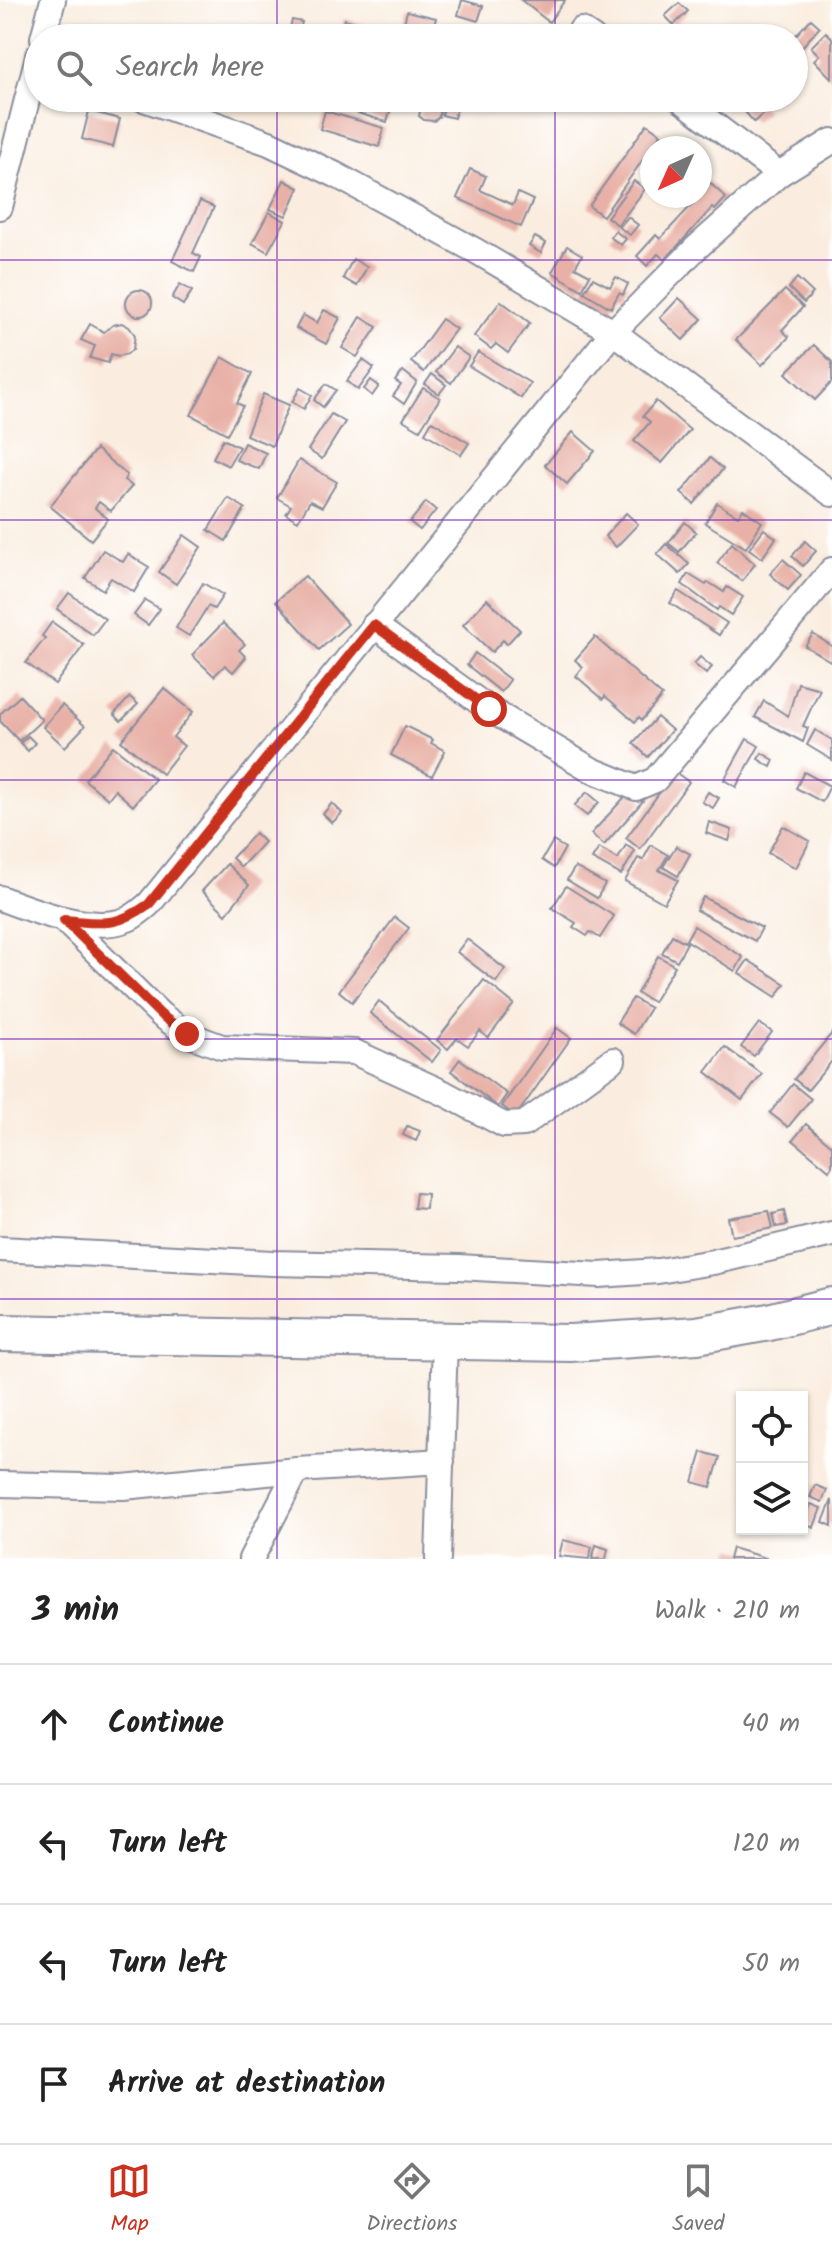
<!DOCTYPE html>
<meta charset="utf-8">
<style>
body{margin:0;font-family:Kalam,sans-serif;background:#f2f2f2;color:#222}
.controls{position:absolute;right:24px;bottom:24px;display:grid;overflow:hidden;border-radius:0px;box-shadow:0 2px 6px #0004}
.controls button{width:72px;height:72px;display:grid;place-items:center;padding:0;border:0;border-bottom:2px solid #e0e0e0;background:#fff;color:#222;font:40px sans-serif}
.compass{position:absolute;left:640px;top:136px;width:72px;height:72px;border-radius:50%;background:#fff;box-shadow:0 2px 6px #0004;rotate:225deg}
.stop{position:absolute;width:24px;height:24px;margin:-18px;border:6px solid #c8321e;border-radius:50%;background:#fff}
.stop.end{background:#c8321e;border-color:#fff;box-shadow:0 2px 8px #0008}
.list{margin:0;padding:0;list-style:none}
h2{display:flex;justify-content:space-between;align-items:center;height:104px;margin:0;padding:0 32px;font-size:34px}
h2 small{font-size:26px;font-weight:400;color:#767676}
.list li{display:grid;grid-template-columns:52px 1fr auto;gap:24px;align-items:center;box-sizing:border-box;height:120px;padding:0 32px;border-top:2px solid #e0e0e0}
.list b{display:block;font-size:30px;white-space:nowrap}
.list em{font-size:26px;font-style:normal;color:#767676}
.icon{flex:none;width:44px;height:44px;fill:none;stroke:currentColor;stroke-width:2;stroke-linecap:round;stroke-linejoin:round}
.map{position:relative;flex:none;width:832px;height:1559px;overflow:hidden}
.search{position:absolute;background:#fff;box-shadow:0 2px 6px #0004;left:24px;right:24px;top:24px;height:88px;display:flex;align-items:center;gap:20px;box-sizing:border-box;padding:0 28px;border-radius:44px;color:#767676;font-size:30px}
.sheet{height:584px;background:#fff}
nav{display:flex;justify-content:space-around;align-items:center;box-sizing:border-box;height:112px;border-top:2px solid #e0e0e0;background:#fff;font-size:22px;color:#767676}
nav a{display:grid;justify-items:center;gap:4px}
nav .on{color:#c8321e}
.map>svg:first-child{display:block}
.building{fill:#e8b0a6}
.lines{fill:none;stroke-linecap:round;stroke-linejoin:round}
.minor-casing{stroke:#8a8e9e;stroke-width:28}
.secondary-casing{stroke:#8a8e9e;stroke-width:40}
.minor{stroke:#fff;stroke-width:24}
.secondary{stroke:#fff;stroke-width:36}
.route{stroke:#c8321e;stroke-width:10}
.grid{fill:none;stroke:#7b2cbf;stroke-width:2;stroke-opacity:0.55}
</style>
<div class="map">
<svg width="832" height="1559" viewBox="0 0 832 1559">
<rect width="100%" height="100%" fill="#fff"/>
<filter id="ink" filterUnits="userSpaceOnUse"><feTurbulence type="fractalNoise" baseFrequency=".0125" numOctaves="2"/><feDisplacementMap in="SourceGraphic" scale="16" xChannelSelector="R" yChannelSelector="G"/><feConvolveMatrix kernelMatrix="1 2 1 2 8 2 1 2 1" color-interpolation-filters="sRGB"/></filter>
<filter id="wash" filterUnits="userSpaceOnUse"><feTurbulence type="fractalNoise" baseFrequency=".006" numOctaves="4" result="noise"/><feDisplacementMap in="SourceGraphic" scale="32" xChannelSelector="R" yChannelSelector="G"/><feGaussianBlur stdDeviation="1.8" result="paint"/><feColorMatrix in="noise" values="0 0 0 0 0 0 0 0 0 0 0 0 0 0 0 0 0 1.4 0 .05"/><feComposite in="paint" operator="in"/></filter>
<g filter="url(#wash)">
<rect width="100%" height="100%" fill="#faeddf"/>
<g id="blocks">
<!-- building -->
<g class="building">
<path d="M462 0 483 6 478 21 458 15Z"/>
<path d="M521 0H565L549 22Z"/>
<path d="M679 3 688 11 674 25 665 16Z"/>
<path d="M407 11 436 18 431 38H339L344 19 401 34Z"/>
<path d="M811 19 820 27 800 49 794 44V37Z"/>
<path d="M292 20 302 22 298 38H288Z"/>
<path d="M826 32 832 38V79L814 60 819 55 811 47Z"/>
<path d="M328 98 376 99H394L387 122 327 104Z"/>
<path d="M423 98H443L439 117 434 121 424 120 419 116Z"/>
<path d="M447 98H460L454 118 442 115Z"/>
<path d="M742 98H754L766 111 754 122 737 103Z"/>
<path d="M89 111 120 119 113 147 82 139Z"/>
<path d="M325 111 384 128 379 147 320 129Z"/>
<path d="M647 124 661 134 603 216 589 206Z"/>
<path d="M666 138 678 148H657Z"/>
<path d="M470 169 486 176 480 190 513 205 518 193 533 200 521 227 457 198Z"/>
<path d="M284 180 299 188 286 216 270 209Z"/>
<path d="M634 181 645 189 618 225 607 217Z"/>
<path d="M708 181 726 198 715 210 712 208 665 260 658 254 647 266 637 256 656 235 660 239 700 196V190Z"/>
<path d="M200 201 214 207 193 253 201 257 194 272 172 261Z"/>
<path d="M269 212 285 221 268 252 252 243Z"/>
<path d="M628 217 638 225 630 235 619 227Z"/>
<path d="M615 231 626 239 621 245 610 237Z"/>
<path d="M535 237 546 243 541 253 529 246Z"/>
<path d="M567 246 582 255 575 267 590 275 582 290 552 272Z"/>
<path d="M353 259 367 267 357 286 343 278Z"/>
<path d="M616 277 628 284 623 295 619 293 611 308 584 292 593 278 610 287Z"/>
<path d="M797 278 813 293 804 303 789 288Z"/>
<path d="M180 284 192 291 183 305 172 298Z"/>
<circle cx="139" cy="303" r="13"/>
<path d="M785 290 803 307 782 330 789 337 762 365 736 340Z"/>
<path d="M679 298 702 319 683 340 660 318Z"/>
<path d="M501 301 530 323 508 353 496 344 491 349 474 336Z"/>
<path d="M324 310 340 318 326 344 296 328 303 315 317 323Z"/>
<path d="M361 317 377 327 357 357 342 348Z"/>
<path d="M442 319 456 329 424 372 411 362Z"/>
<path d="M122 323 129 327 135 335 133 349 127 354 118 356 111 354 108 363 90 358 95 346 81 340 90 324 104 332 113 325Z"/>
<path d="M814 345 832 362V382L815 400 786 373Z"/>
<path d="M455 347 469 357 451 383 436 372Z"/>
<path d="M478 352 530 383 521 398 469 366Z"/>
<path d="M222 357 252 374 237 403 243 406 227 434 191 415Z"/>
<path d="M363 360 374 368 358 390 347 381Z"/>
<path d="M403 371 417 382 404 404 393 396 401 385 395 381Z"/>
<path d="M432 374 446 385 439 394 425 384Z"/>
<path d="M371 380 379 386 372 396 364 389Z"/>
<path d="M326 384 336 390 323 407 314 400Z"/>
<path d="M300 388 312 395 304 409 292 402Z"/>
<path d="M423 388 440 398 420 430 403 420Z"/>
<path d="M263 394 289 405 272 446 246 435Z"/>
<path d="M656 401 690 430 662 463 634 441 650 422 643 416Z"/>
<path d="M331 414 345 422 322 459 308 450Z"/>
<path d="M432 421 469 443 461 455 425 433Z"/>
<path d="M573 432 595 451 567 484 545 465Z"/>
<path d="M223 439 239 447 228 466 213 458Z"/>
<path d="M244 443 266 453 259 469 236 460Z"/>
<path d="M96 449 127 475 124 480 132 486 111 511 99 502 95 508 108 519 91 540 50 506Z"/>
<path d="M710 458 723 469 694 504 681 493Z"/>
<path d="M299 460 337 482 322 507 310 501 298 521 286 514 291 506 277 498Z"/>
<path d="M228 498 245 508 226 541 208 530Z"/>
<path d="M426 502 436 510 420 530 410 522Z"/>
<path d="M717 503 738 516 743 509 762 522 746 548 705 523Z"/>
<path d="M626 513 638 524 616 547 605 536Z"/>
<path d="M685 522 696 532 679 552 668 543Z"/>
<path d="M764 529 776 538 762 558 749 549Z"/>
<path d="M184 535 201 547 176 584 159 572Z"/>
<path d="M805 541 816 551 803 566 792 556Z"/>
<path d="M732 543 755 564 742 581 717 563Z"/>
<path d="M666 544 689 564 680 574 657 554Z"/>
<path d="M103 550 123 562 128 554 149 567 134 592 111 578 103 590 85 578Z"/>
<path d="M783 559 801 575 788 590 770 574Z"/>
<path d="M688 574 706 585 708 582 724 592 727 587 743 597 731 615 719 607 717 610 682 584Z"/>
<path d="M305 576 348 624 319 650 276 601Z"/>
<path d="M203 583 223 595 214 609 208 606 189 636 176 628Z"/>
<path d="M678 591 727 623 719 635 670 603Z"/>
<path d="M69 593 105 619 93 635 57 609Z"/>
<path d="M487 599 520 630 507 644 503 640 492 652 463 625Z"/>
<path d="M145 600 160 609 148 625 134 615Z"/>
<path d="M52 622 84 645 55 684 26 663 45 638 42 636Z"/>
<path d="M223 623 245 644 239 650 246 657 233 672 225 665 214 676 192 655Z"/>
<path d="M813 634 832 646V662L805 646Z"/>
<path d="M595 637 662 696 642 720 639 717 635 722 605 696 603 699 576 676 583 667 575 660Z"/>
<path d="M475 653 510 680 501 692 467 665Z"/>
<path d="M700 657 712 667 706 674 694 664Z"/>
<path d="M798 683 820 689 803 726 808 728 803 742 755 717 764 701 788 716Z"/>
<path d="M164 688 193 712 173 737 184 746 162 774 121 741Z"/>
<path d="M20 696 42 720 19 741 0 721V714Z"/>
<path d="M130 697 138 704 121 721 114 714Z"/>
<path d="M62 705 85 726 65 747 43 727Z"/>
<path d="M657 717 672 730 648 757 633 743Z"/>
<path d="M405 726 433 740 431 743 445 751 432 776 391 755Z"/>
<path d="M815 730 832 740V760L807 745Z"/>
<path d="M28 736 35 743 28 751 20 743Z"/>
<path d="M747 739 759 746 736 787 724 780Z"/>
<path d="M113 746 155 779 133 806 115 790 108 799 85 780Z"/>
<path d="M762 753 774 760 771 767 758 759Z"/>
<path d="M675 772 689 782 640 849 626 838Z"/>
<path d="M804 772 830 786 822 802 796 788Z"/>
<path d="M631 790 643 801 604 845 591 834Z"/>
<path d="M587 792 599 802 587 816 574 806Z"/>
<path d="M708 792 719 798 713 808 702 802Z"/>
<path d="M332 803 342 813 332 823 323 814Z"/>
<path d="M709 822 732 830 729 841 706 833Z"/>
<path d="M783 826 810 841 796 868 768 853Z"/>
<path d="M255 833 264 842 241 867 232 858Z"/>
<path d="M553 841 565 848 554 868 542 860Z"/>
<path d="M626 845 635 851 621 875 592 859 599 848 618 859Z"/>
<path d="M651 845 668 855 659 870 678 880 664 903 625 881 638 858 643 860Z"/>
<path d="M676 846 690 854 678 876 663 867Z"/>
<path d="M227 864 249 885 226 914 202 891Z"/>
<path d="M575 867 605 884 597 898 567 880Z"/>
<path d="M566 886 614 916 600 938 590 932 587 936 573 927 576 923 552 908Z"/>
<path d="M703 897 762 928 755 941 696 910Z"/>
<path d="M395 917 409 928 352 1002 339 991Z"/>
<path d="M694 926 743 957 735 971 686 940Z"/>
<path d="M672 935 687 943 677 961 662 953Z"/>
<path d="M467 939 505 969 496 982 457 952Z"/>
<path d="M658 956 675 966 653 1002 637 993Z"/>
<path d="M748 960 785 984 776 997 739 973Z"/>
<path d="M484 980 514 1004 488 1038 480 1031 468 1046 457 1038 448 1049 437 1040Z"/>
<path d="M633 998 650 1008 634 1034 617 1023Z"/>
<path d="M379 1001 441 1050 432 1062 370 1013Z"/>
<path d="M759 1023 772 1032 754 1056 741 1047Z"/>
<path d="M557 1028 571 1038 516 1116 502 1106Z"/>
<path d="M832 1033V1061L808 1090 794 1079Z"/>
<path d="M725 1047 762 1074 742 1100 706 1072Z"/>
<path d="M460 1059 507 1094 498 1107 451 1071Z"/>
<path d="M793 1084 811 1099 788 1127 770 1113Z"/>
<path d="M806 1124 832 1146V1166L829 1170 793 1140Z"/>
<path d="M407 1126 420 1131 416 1141 403 1135Z"/>
<path d="M416 1193 427 1194 426 1209 414 1208Z"/>
<path d="M769 1211 773 1228 732 1236 728 1218Z"/>
<path d="M784 1211 787 1225 776 1227 773 1214Z"/>
<path d="M702 1452 720 1457 711 1487 693 1482Z"/>
<path d="M815 1485 827 1490 822 1502 810 1497Z"/>
<path d="M832 1500V1526L823 1522Z"/>
<path d="M811 1504 821 1508 814 1527 804 1523Z"/>
<path d="M563 1540 592 1547 589 1559 559 1556Z"/>
<path d="M596 1545 608 1549 606 1559H592Z"/>
<path d="M732 1548 766 1558V1559H729Z"/>
</g>
</g>
</g>
<g filter="url(#ink)">
<use href="#blocks" fill-opacity="0" stroke="#8a8e9e" stroke-width="2"/>
<g class="lines">
<defs>
<g id="minor">
<path d="M581 30 593 38"/>
<path d="M43 38 53 0"/>
<path d="M141 98 269 143 336 175 476 251 613 332 832 494"/>
<path d="M679 98 779 174"/>
<path d="M0 207 38 56"/>
<path d="M374 625 489 709 592 770 636 788 655 780 832 570"/>
<path d="M0 898C34 911 93 934 128 919 135 916 143 909 149 904L613 332 696 248 779 174 832 141"/>
<path d="M64 920 161 1015 187 1034 222 1047 354 1052 444 1093 504 1125 524 1124 613 1060"/>
<path d="M0 1249 272 1263 459 1267 599 1275 658 1271 713 1262 832 1234"/>
<path d="M0 1484 123 1487 297 1470 442 1461"/>
<path d="M251 1559 297 1470"/>
<path d="M438 1559 445 1340"/>
</g>
<path id="secondary" d="M0 1333 570 1343 697 1335 769 1322 832 1306"/>
</defs>
<!-- minor casing -->
<use href="#minor" class="minor-casing"/>
<!-- secondary casing -->
<use href="#secondary" class="secondary-casing"/>
<!-- minor -->
<use href="#minor" class="minor"/>
<!-- secondary -->
<use href="#secondary" class="secondary"/>
</g>
</g>
<g class="lines" filter="url(#ink)">
<!-- route -->
<path class="route" d="M187 1034 161 1015 64 920C103 923 115 928 149 904L374 625 489 709"/>
</g>
<!-- grid -->
<path class="grid" d="M277 0V38M555 0V38M277 98V1559M555 98V1559M0 260H832M0 520H832M0 780H832M0 1039H832M0 1299H832"/>
</svg>
<div class="controls">
<button><svg class="icon" aria-label="locate" viewBox="0 0 24 24"><circle cx="12" cy="12" r="6"/><path d="M12 2v4M12 18v4M2 12h4M18 12h4"/></svg></button>
<button><svg class="icon" aria-label="layers" viewBox="0 0 24 24"><path d="M12 4l9 5-9 5-9-5zM3 14l9 5 9-5"/></svg></button>
</div>
<svg class="compass" viewBox="-18 -18 36 36"><path d="M0-13l5 13h-10z" fill="#e53935"/><path d="M0 13l5-13h-10z" fill="#767676"/></svg>
<div class="stop" style="left:489px;top:709px"></div>
<div class="stop end" style="left:187px;top:1034px"></div>
<div class="search"><svg class="icon" aria-label="search" viewBox="0 0 24 24"><circle cx="10" cy="10" r="6"/><path d="M15 15l6 6"/></svg>Search here</div>
</div>
<section class="sheet">
<h2>3 min<small>Walk · 210 m</small></h2>
<ul class="list">
<li><svg class="icon" aria-label="ahead" viewBox="0 0 24 24"><path d="M12 20V5M6 11l6-6 6 6"/></svg><div><b>Continue</b></div><em>40 m</em></li>
<li><svg class="icon" aria-label="left" viewBox="0 0 24 24"><path d="M17 20v-9H6M10 6l-5 5 5 5"/></svg><div><b>Turn left</b></div><em>120 m</em></li>
<li><svg class="icon" aria-label="left" viewBox="0 0 24 24"><path d="M17 20v-9H6M10 6l-5 5 5 5"/></svg><div><b>Turn left</b></div><em>50 m</em></li>
<li><svg class="icon" aria-label="arrive" viewBox="0 0 24 24"><path d="M6 21V4h12l-3 4 3 4H6"/></svg><div><b>Arrive at destination</b></div></li>
</ul>
</section>
<nav>
<a class="on"><svg class="icon" aria-label="map" viewBox="0 0 24 24"><path d="M3 6l6-2 6 2 6-2v14l-6 2-6-2-6 2zM9 4v14M15 6v14"/></svg>Map</a>
<a><svg class="icon" aria-label="directions" viewBox="0 0 24 24"><path d="M12 3l9 9-9 9-9-9zM9 14v-3h6M13 9l2 2-2 2"/></svg>Directions</a>
<a><svg class="icon" aria-label="saved" viewBox="0 0 24 24"><path d="M7 4h10v16l-5-4-5 4z"/></svg>Saved</a>
</nav>
